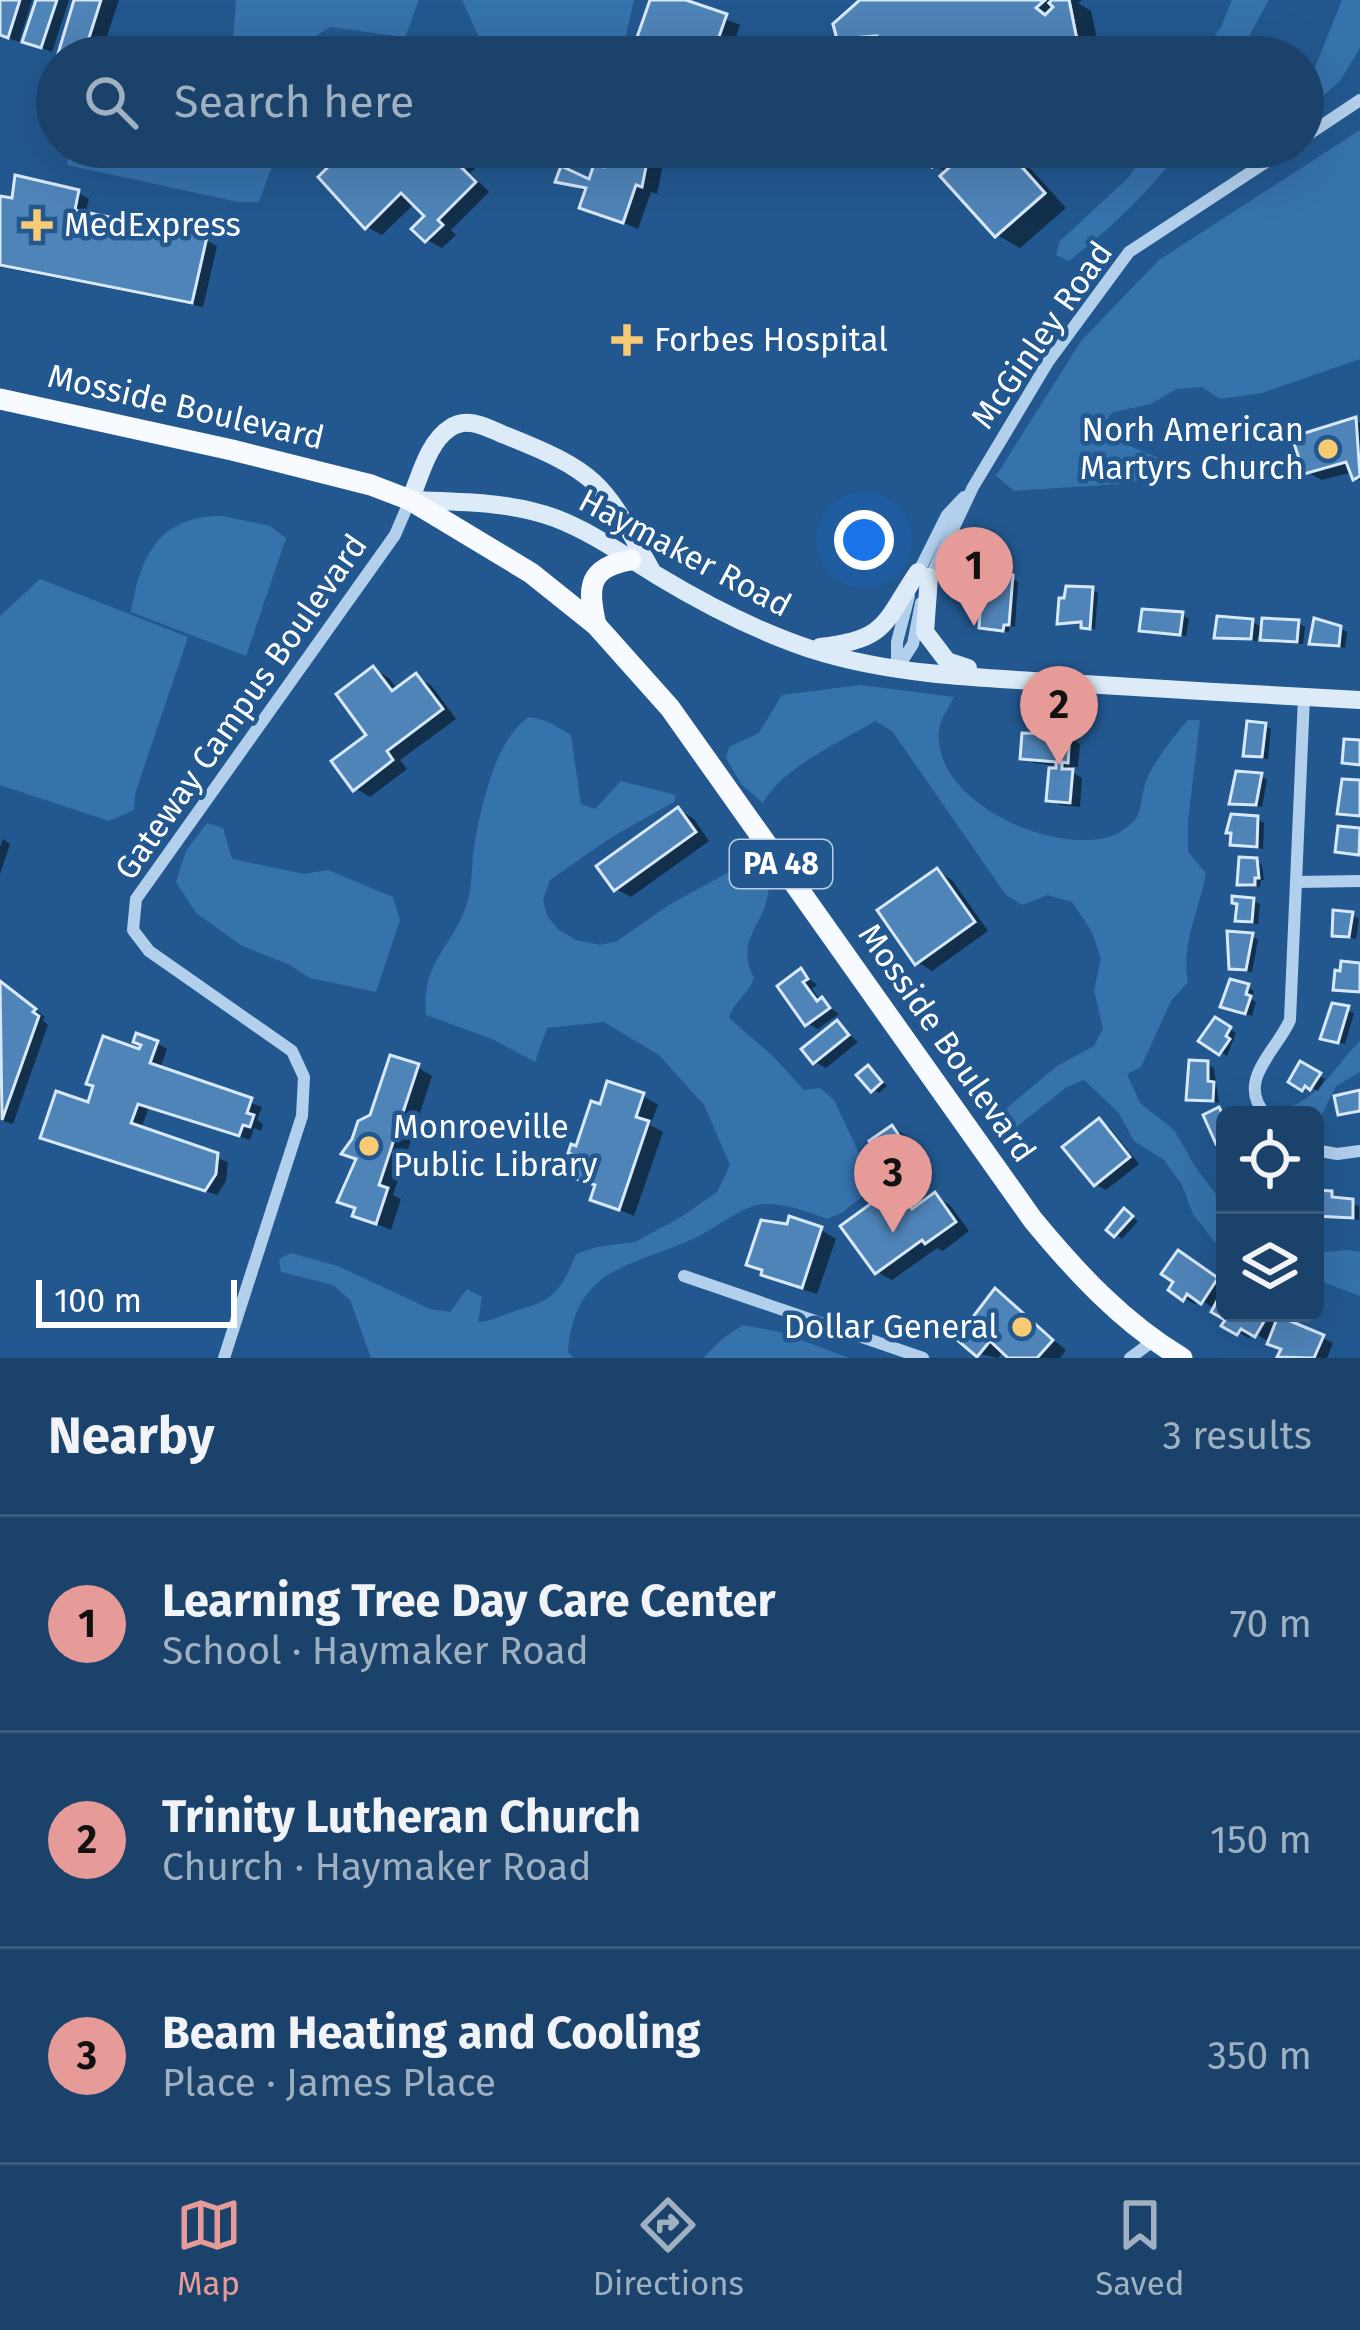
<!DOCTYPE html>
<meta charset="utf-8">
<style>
body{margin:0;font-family:"Fira Sans",sans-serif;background:#234971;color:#f1f3f6}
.controls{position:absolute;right:36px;bottom:36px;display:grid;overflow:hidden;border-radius:18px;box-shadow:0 12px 48px #0002}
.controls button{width:108px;height:108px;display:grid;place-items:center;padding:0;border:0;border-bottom:3px solid #385b7e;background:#1a426b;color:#f1f3f6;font:60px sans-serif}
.scale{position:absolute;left:36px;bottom:30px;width:201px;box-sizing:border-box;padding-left:12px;border:6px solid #fff;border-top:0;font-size:33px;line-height:42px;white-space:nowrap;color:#fff;-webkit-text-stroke:9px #22588f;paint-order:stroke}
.you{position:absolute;left:864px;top:540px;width:42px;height:42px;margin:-30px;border:9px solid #fff;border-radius:50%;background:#1a73e8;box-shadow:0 0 0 18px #1a73e833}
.badge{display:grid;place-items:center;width:78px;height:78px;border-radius:50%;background:#e69b98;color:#111;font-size:39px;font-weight:700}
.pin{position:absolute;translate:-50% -99px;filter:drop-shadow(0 3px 6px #0008)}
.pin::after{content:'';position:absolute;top:63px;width:42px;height:36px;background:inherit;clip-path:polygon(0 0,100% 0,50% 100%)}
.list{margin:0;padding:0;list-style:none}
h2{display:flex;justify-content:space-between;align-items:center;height:156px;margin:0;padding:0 48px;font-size:51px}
h2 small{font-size:39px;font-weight:400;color:#9fb0c1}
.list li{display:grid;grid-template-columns:78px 1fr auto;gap:36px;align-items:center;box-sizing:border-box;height:216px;padding:0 48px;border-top:3px solid #385b7e}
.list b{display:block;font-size:45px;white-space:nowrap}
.list p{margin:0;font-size:39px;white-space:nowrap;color:#9fb0c1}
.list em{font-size:39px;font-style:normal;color:#9fb0c1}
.icon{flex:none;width:66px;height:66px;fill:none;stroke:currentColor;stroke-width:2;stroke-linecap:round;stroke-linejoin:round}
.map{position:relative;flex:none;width:1360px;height:1358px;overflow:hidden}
.search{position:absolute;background:#1a426b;box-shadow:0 12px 48px #0002;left:36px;right:36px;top:36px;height:132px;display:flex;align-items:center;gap:30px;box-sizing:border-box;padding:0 42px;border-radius:66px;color:#9fb0c1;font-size:45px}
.sheet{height:804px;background:#1a426b}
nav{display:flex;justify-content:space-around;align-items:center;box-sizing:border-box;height:168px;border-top:3px solid #385b7e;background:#1a426b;font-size:33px;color:#9fb0c1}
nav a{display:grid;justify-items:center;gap:6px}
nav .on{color:#e69b98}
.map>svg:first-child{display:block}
.green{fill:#3672ac}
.shadow{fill:#0007}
.building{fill:#4f84b8;stroke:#d7e8f9;stroke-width:3}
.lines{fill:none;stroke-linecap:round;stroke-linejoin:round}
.street{stroke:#b2cfec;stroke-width:12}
.secondary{stroke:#ddebf9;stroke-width:18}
.primary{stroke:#f7faff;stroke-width:21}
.poi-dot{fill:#f8ca74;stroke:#22588f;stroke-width:4.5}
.labels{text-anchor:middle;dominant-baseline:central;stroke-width:9;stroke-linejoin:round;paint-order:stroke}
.shield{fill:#22588f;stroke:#bdcddd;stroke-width:3}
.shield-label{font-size:30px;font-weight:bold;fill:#fff}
.poi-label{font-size:33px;fill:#fff;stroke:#22588f;text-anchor:start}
.street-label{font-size:33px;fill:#fff;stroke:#22588f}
</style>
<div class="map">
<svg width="1360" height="1358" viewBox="0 0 1360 1358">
<rect width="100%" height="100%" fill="#22588f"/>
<!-- green -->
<g class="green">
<path d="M236 0H419L405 37 330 27 316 36 309 57H232Z"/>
<path d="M462 0H634L626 35 614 57H496L486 52Z"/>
<path d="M1232 0H1269L1237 57H1199L1221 27Z"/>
<path d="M1342 0H1360V48L1340 81 1303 114V97Z"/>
<path d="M1360 130V359L1262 393 1220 399 1202 387 1177 389 1151 404 1113 412 1103 424 1105 436 1171 463 1174 475 1118 484 1014 491 996 476 1081 341 1159 260Z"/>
<path d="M70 147H279L259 202H238L67 165Z"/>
<path d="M1149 147H1183C1150 191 1112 227 1069 261L1056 255 1060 241 1129 177Z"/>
<path d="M223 516 270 526 286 538 246 656 131 612C140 555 160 515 223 516Z"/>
<path d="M40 579 188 637 135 794 134 810 109 821 0 785V616Z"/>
<path d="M861 685 954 697C950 706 940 720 939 730 931 803 1060 859 1116 834 1122 831 1134 823 1137 817 1142 806 1142 792 1146 781 1156 758 1172 739 1188 720H1200L1188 821V852L1206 873C1199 912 1181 942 1188 982L1171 1001 1141 1067 1127 1074 1140 1103 1174 1130 1196 1168 1225 1206V1247L1214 1241 1193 1214 1182 1185 1164 1160 1134 1141 1118 1112 1084 1080 1067 1087 1010 1132 989 1123 1057 1066 1094 1046 1103 1029 1094 990 1101 959 1092 932 1072 902 1047 895 1023 905 1006 895 892 731 875 721C839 743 783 767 763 803L741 784 726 758 729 747 759 733 782 695Z"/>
<path d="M529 717 547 721 571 735 581 804 595 809 621 781 676 795 674 802 612 837 550 880 543 899 547 916 559 930 576 940 600 945 617 941 669 905 747 862 769 879C771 925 732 934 754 978 748 995 734 1001 729 1018L773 1056 804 1090 820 1088 834 1100 858 1151 881 1181 843 1212 828 1219C808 1212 785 1203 764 1204 743 1205 716 1228 697 1237 634 1267 575 1264 568 1352L573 1358H371L350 1300 333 1285 281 1272 279 1259 291 1253 338 1266 430 1309 450 1312 467 1289 482 1297 478 1322C492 1321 502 1315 515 1311 555 1300 560 1292 576 1254L596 1247 635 1242 681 1217 717 1192 730 1165 704 1105 659 1055 604 1022 547 1028 535 1062 492 1039 426 1015C420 959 458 944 469 896 473 879 471 859 475 841 482 802 496 739 529 717Z"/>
<path d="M207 823 223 828 232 859 304 874 328 870 393 897 400 920 376 992 310 978 290 965 242 946 196 913 176 882 186 851Z"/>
<path d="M1360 1041V1072L1336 1086 1320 1118 1287 1115 1290 1107C1323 1094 1336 1064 1360 1041Z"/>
<path d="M1347 1250 1360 1252V1296L1315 1279V1253Z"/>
<path d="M743 1325 780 1332 849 1358H703L722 1339Z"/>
</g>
<!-- shadow -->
<g class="shadow">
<path d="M3 0H32L19 42 0 35Z"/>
<path d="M40 0H69L52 52 26 41Z"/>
<path d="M77 0H119L100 57H63Z"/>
<path d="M653 0H677L740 25 729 57H673L639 42Z"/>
<path d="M866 0H1082L1078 3 1091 11 1100 53 1095 57H856L863 51 839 37Z"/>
<path d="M352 147H485L491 153 470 173 489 192 451 230 456 235 442 248 427 240 428 216 415 203 382 235 367 227Z"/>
<path d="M614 147 648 155 663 164 657 194 651 192 638 229 582 206 587 192 559 180 590 183 606 171Z"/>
<path d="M918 147H1011L1066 208 1020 248 997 235 948 173 934 165Z"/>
<path d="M78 193 89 199 85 215 206 240 217 246 203 307 0 267V199L14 202Z"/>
<path d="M1356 421 1360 423V481L1353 472 1322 480 1307 472Z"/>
<path d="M1005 573 1018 582 1015 627 1010 626 1009 632 989 630 982 627Z"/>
<path d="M1092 590 1098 593 1095 630 1084 625 1060 622Z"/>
<path d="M1182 615 1189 619 1186 636 1142 630Z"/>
<path d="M1252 622 1264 628 1298 623 1305 627 1303 644 1269 642 1258 636 1257 641 1217 637Z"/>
<path d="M1340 629 1347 632 1345 648 1313 642Z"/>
<path d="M374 669 389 678 398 690 416 677 431 685 456 719 400 760 407 769 370 797 355 788 370 735Z"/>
<path d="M1265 726 1271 729 1268 759 1253 758 1246 754Z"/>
<path d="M1069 738 1080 744 1078 767H1073L1072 772 1082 778 1080 807 1060 805 1050 799 1059 766 1034 763 1023 757Z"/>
<path d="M1261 776 1267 780 1262 807 1232 802Z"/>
<path d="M679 810 694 819 709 841 631 897 616 889Z"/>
<path d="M1257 819 1264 823 1263 849 1233 844 1234 834Z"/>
<path d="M3 839 10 844 0 874V847Z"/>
<path d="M1256 861 1262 865 1264 880H1261L1260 887H1246L1240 883Z"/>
<path d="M937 871 952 880 988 931 932 971 917 962Z"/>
<path d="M1253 901 1260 904 1258 924 1244 923 1238 920 1240 904Z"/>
<path d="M1352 915 1359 919 1356 939 1335 934Z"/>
<path d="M1252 936 1258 940 1252 972 1238 971 1231 967Z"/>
<path d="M801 972 817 985 812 989 821 1001 839 1014 818 1029 807 1023Z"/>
<path d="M0 982 45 1017 42 1020 48 1025 13 1124 0 1120Z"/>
<path d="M1248 987 1254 991 1251 999 1256 1002 1252 1016 1230 1009Z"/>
<path d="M1334 1006 1354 1013 1345 1044 1330 1041Z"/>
<path d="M1216 1021 1236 1033 1227 1056 1203 1040Z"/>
<path d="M837 1024 858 1042 826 1068 815 1062Z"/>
<path d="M157 1043 167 1049 160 1069 262 1107 257 1120 263 1124 261 1131 254 1128 250 1140 149 1107 141 1129 228 1162 226 1181 217 1195 44 1137 89 1105 141 1053Z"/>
<path d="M1207 1064 1214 1068 1219 1103 1189 1098Z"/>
<path d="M1301 1065 1325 1079 1318 1091 1312 1088 1310 1092 1292 1081Z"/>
<path d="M417 1067 432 1076 393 1195 401 1199 391 1230 356 1215 357 1210 341 1201 358 1161 345 1153Z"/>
<path d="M869 1069 887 1086 879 1093 873 1089Z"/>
<path d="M643 1096 658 1105 650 1125 663 1132 634 1216 593 1199 598 1187 570 1174 578 1150 602 1108Z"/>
<path d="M1099 1121 1110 1128 1139 1164 1106 1190 1095 1184Z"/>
<path d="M893 1128 908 1137 923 1161 904 1174 889 1165Z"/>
<path d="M895 1190 910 1198 918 1209 935 1196 950 1205 969 1231 943 1251 937 1248 892 1280 877 1272Z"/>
<path d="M1331 1194 1338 1201 1359 1206V1220L1315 1214Z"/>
<path d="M1131 1216 1138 1221 1122 1239 1110 1229Z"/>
<path d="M821 1230 836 1239 817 1294 779 1282 750 1263Z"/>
<path d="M1189 1260 1225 1285V1313H1273L1333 1343 1327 1358H1285L1281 1356 1284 1350 1252 1332 1249 1338 1225 1325 1228 1319 1199 1298 1195 1304 1184 1298Z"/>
<path d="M996 1292 1066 1350 1060 1358H1013L1004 1350 998 1358 979 1354Z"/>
</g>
<!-- building -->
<g class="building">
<path d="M0 0H20L8 38 0 35Z"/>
<path d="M36 0H57L41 48 22 42Z"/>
<path d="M74 0H101L83 57H57Z"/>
<path d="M650 0H686L727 14 712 57H676L635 43Z"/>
<path d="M860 0H1045L1036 8 1045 15 1053 7 1049 3 1052 0H1069L1077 40 1053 57H852L875 36 837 39 833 24Z"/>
<path d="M860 0H1045L1036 8 1045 15 1053 7 1049 3 1052 0H1069L1077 40 1053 57H852L875 36 837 39 833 24Z"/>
<path d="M348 147H474L457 163 476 182 438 220 443 225 425 242 411 229 424 216 401 193 365 229 318 177Z"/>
<path d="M611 147 649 152 642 187 636 185 623 223 579 208 586 188 555 182 561 166 589 179 594 164 604 167Z"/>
<path d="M914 147H1004L1045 193 995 237 940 176 952 165 944 157 932 167Z"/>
<path d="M914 147H1004L1045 193 995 237 940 176 952 165 944 157 932 167Z"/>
<path d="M15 175 79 190 75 210 207 237 192 303 0 265V196L12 198Z"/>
<path d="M1356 417 1360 476 1353 480 1346 462 1304 474 1292 437Z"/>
<path d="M983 568 1006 570V574L1013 575 1009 625H1004L1003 631 979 628Z"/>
<path d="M1066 586 1093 587 1090 629 1081 628V622L1057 624 1059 598H1064Z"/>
<path d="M1142 609 1183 612 1180 635 1139 631Z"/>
<path d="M1217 616 1253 619 1251 639 1214 638Z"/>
<path d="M1262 618 1299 620 1297 642 1260 640Z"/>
<path d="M1314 618 1341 626 1339 646 1309 644Z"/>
<path d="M373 666 392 691 416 673 443 709 387 751 393 760 353 791 331 761 366 735 336 694Z"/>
<path d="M1247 721 1266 723 1262 757 1243 756Z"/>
<path d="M1022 733 1070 735 1068 763 1062 762V769H1073L1070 803 1046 801 1049 768H1056V762L1020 759Z"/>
<path d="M1344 739 1360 740V765L1342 763Z"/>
<path d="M1236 771 1262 773 1256 805 1229 804Z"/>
<path d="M1342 779 1360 780V816L1337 814Z"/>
<path d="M678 807 696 832 614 891 596 866Z"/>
<path d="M1231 814 1258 816 1257 847 1230 845 1231 833H1226Z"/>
<path d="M1338 826 1360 828 1359 855 1335 852Z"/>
<path d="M1239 857 1257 858 1259 878H1255V885H1237Z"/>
<path d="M937 868 975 922 915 965 877 910Z"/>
<path d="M1232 896 1254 898 1252 922 1235 921 1237 904 1232 903Z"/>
<path d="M1333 910 1353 912 1349 937 1332 936Z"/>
<path d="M1227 931 1253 933 1246 970 1229 969Z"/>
<path d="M1341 961 1360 963V992L1333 990 1335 970 1340 971Z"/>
<path d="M801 968 808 979 803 982 817 1001 822 997 830 1008 805 1026 777 986Z"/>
<path d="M1230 979 1249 984 1246 994 1251 996 1245 1014 1220 1007Z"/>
<path d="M0 981 36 1009 33 1012 39 1016 2 1120Z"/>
<path d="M1332 1003 1349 1006 1338 1043 1320 1039Z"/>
<path d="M1215 1017 1231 1027 1226 1036 1230 1039 1219 1055 1198 1041Z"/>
<path d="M837 1020 849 1035 813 1064 801 1049Z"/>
<path d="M136 1033 158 1041 150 1063 252 1098 247 1113 254 1115 250 1127 243 1125 239 1136 138 1104 131 1123 218 1153 216 1174 205 1191 40 1138 56 1091 88 1102 93 1086 86 1084 103 1036 139 1049 141 1045 133 1042Z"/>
<path d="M390 1055 419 1064 379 1185 388 1188 376 1224 352 1216 355 1208 337 1202 356 1159 341 1154 352 1139 358 1121 370 1115Z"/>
<path d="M1189 1060 1208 1061V1081L1214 1082 1213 1101 1186 1100Z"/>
<path d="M1300 1061 1321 1073 1310 1090 1305 1086 1302 1091 1288 1082Z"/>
<path d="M868 1065 882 1082 871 1092 856 1075Z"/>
<path d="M607 1081 644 1093 636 1117 649 1121 619 1210 590 1200 595 1185 567 1176 574 1155 568 1153 571 1144 576 1146 591 1101 600 1104Z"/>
<path d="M1360 1090V1111L1338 1115 1334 1096Z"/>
<path d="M1219 1107 1225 1119V1140L1216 1144 1203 1115Z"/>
<path d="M1099 1118 1130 1157 1094 1186 1062 1147Z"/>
<path d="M892 1125 910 1152 886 1167 869 1141Z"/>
<path d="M895 1186 912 1209 935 1192 956 1222 925 1244 922 1240 875 1274 840 1226Z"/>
<path d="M1315 1190 1332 1191V1197L1353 1199V1218L1315 1216Z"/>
<path d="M1124 1208 1133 1216 1114 1237 1106 1230Z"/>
<path d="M789 1216 822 1227 802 1288 761 1275 762 1270 746 1265 761 1220 787 1224Z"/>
<path d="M1178 1250 1218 1278 1201 1304 1187 1294 1183 1301 1168 1290 1173 1282 1161 1274Z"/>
<path d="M1225 1286V1313H1269L1255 1337 1241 1329 1237 1335 1221 1326 1225 1320 1211 1312Z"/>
<path d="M995 1288 1053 1340 1037 1358H1008L990 1341 977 1357 956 1339Z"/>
<path d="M1278 1316 1324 1335 1314 1358 1277 1357 1281 1349 1267 1344Z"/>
</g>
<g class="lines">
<!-- street -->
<g class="street">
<path d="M1303 138 1360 100"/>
<path d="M916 577 947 515 964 497"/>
<path d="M927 584 973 487 1048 362 1129 252 1289 147"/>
<path d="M897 669 913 644 921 603"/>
<path d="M897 669V642L909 596"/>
<path d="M1297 882 1360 881"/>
<path d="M1266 1115C1235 1081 1276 1052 1290 1020L1304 697"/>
<path d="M1315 1150 1337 1154 1360 1151"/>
<path d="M684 1276 923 1358"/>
<path d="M224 1358 302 1116 304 1077 292 1051 149 951 133 930 136 899 395 535 410 500"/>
<path d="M1130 1358 1153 1341"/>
</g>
<!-- secondary -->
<g class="secondary">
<path d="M653 573C603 483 601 473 502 434 486 427 467 416 450 428 428 442 420 477 410 500 458 502 509 501 555 518 592 532 625 556 658 576 711 608 764 635 823 653 902 676 987 678 1068 683 1165 689 1263 695 1360 700"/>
<path d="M929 577 925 632 947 661 968 668"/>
<path d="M820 647C888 640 884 622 918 572"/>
</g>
<!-- primary -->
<g class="primary">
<path d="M0 399 232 450 371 485 410 500 531 573 596 625 670 708 1033 1220C1076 1272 1123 1323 1182 1358"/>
<path d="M596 625C587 587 588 567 631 560"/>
</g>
</g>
<!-- markers -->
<g class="poi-dot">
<path d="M31 207h12v12h12v12h-12v12h-12v-12h-12v-12h12z"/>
<path d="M621 322h12v12h12v12h-12v12h-12v-12h-12v-12h12z"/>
<circle cx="1328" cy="449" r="12"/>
<circle cx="369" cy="1146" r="12"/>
<circle cx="1022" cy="1327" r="12"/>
</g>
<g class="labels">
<!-- shield labels -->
<rect class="shield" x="730" y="840" width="102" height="48" rx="9"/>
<g class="shield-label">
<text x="781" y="864">PA 48</text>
</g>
<!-- poi labels -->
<g class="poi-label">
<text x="64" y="225">MedExpress</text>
<text x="654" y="340">Forbes Hospital</text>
<text x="1304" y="430" text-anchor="end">Norh American<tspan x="1304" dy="38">Martyrs Church</tspan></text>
<text x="393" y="1127">Monroeville<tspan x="393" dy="38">Public Library</tspan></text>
<text x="998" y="1327" text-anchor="end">Dollar General</text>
</g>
<!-- street labels -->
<g class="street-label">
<text transform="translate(1042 335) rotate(-55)">McGinley Road</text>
<text transform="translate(186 407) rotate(13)">Mosside Boulevard</text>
<text transform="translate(685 553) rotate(28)">Haymaker Road</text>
<text transform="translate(241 707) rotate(-55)">Gateway Campus Boulevard</text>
<text transform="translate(947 1043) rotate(55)">Mosside Boulevard</text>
</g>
</g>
</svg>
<div class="controls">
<button><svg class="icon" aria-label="locate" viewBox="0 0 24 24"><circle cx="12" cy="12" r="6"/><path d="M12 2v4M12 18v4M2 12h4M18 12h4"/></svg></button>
<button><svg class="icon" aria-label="layers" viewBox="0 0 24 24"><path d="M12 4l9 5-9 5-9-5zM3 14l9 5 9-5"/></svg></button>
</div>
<div class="scale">100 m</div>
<div class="you"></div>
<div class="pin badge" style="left:974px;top:626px">1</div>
<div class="pin badge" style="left:1059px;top:765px">2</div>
<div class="pin badge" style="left:893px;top:1233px">3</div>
<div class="search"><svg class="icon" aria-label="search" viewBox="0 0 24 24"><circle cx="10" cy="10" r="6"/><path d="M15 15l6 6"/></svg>Search here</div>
</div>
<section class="sheet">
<h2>Nearby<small>3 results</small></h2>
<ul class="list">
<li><span class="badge">1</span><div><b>Learning Tree Day Care Center</b><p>School · Haymaker Road</p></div><em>70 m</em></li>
<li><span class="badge">2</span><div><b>Trinity Lutheran Church</b><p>Church · Haymaker Road</p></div><em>150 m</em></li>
<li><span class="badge">3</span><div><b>Beam Heating and Cooling</b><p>Place · James Place</p></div><em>350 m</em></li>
</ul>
</section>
<nav>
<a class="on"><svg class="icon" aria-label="map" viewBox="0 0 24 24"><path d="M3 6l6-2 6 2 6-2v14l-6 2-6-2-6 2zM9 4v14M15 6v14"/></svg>Map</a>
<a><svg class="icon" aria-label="directions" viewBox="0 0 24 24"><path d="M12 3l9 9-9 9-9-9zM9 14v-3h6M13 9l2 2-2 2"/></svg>Directions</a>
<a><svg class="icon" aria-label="saved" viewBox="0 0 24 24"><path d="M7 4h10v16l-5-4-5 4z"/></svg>Saved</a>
</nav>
